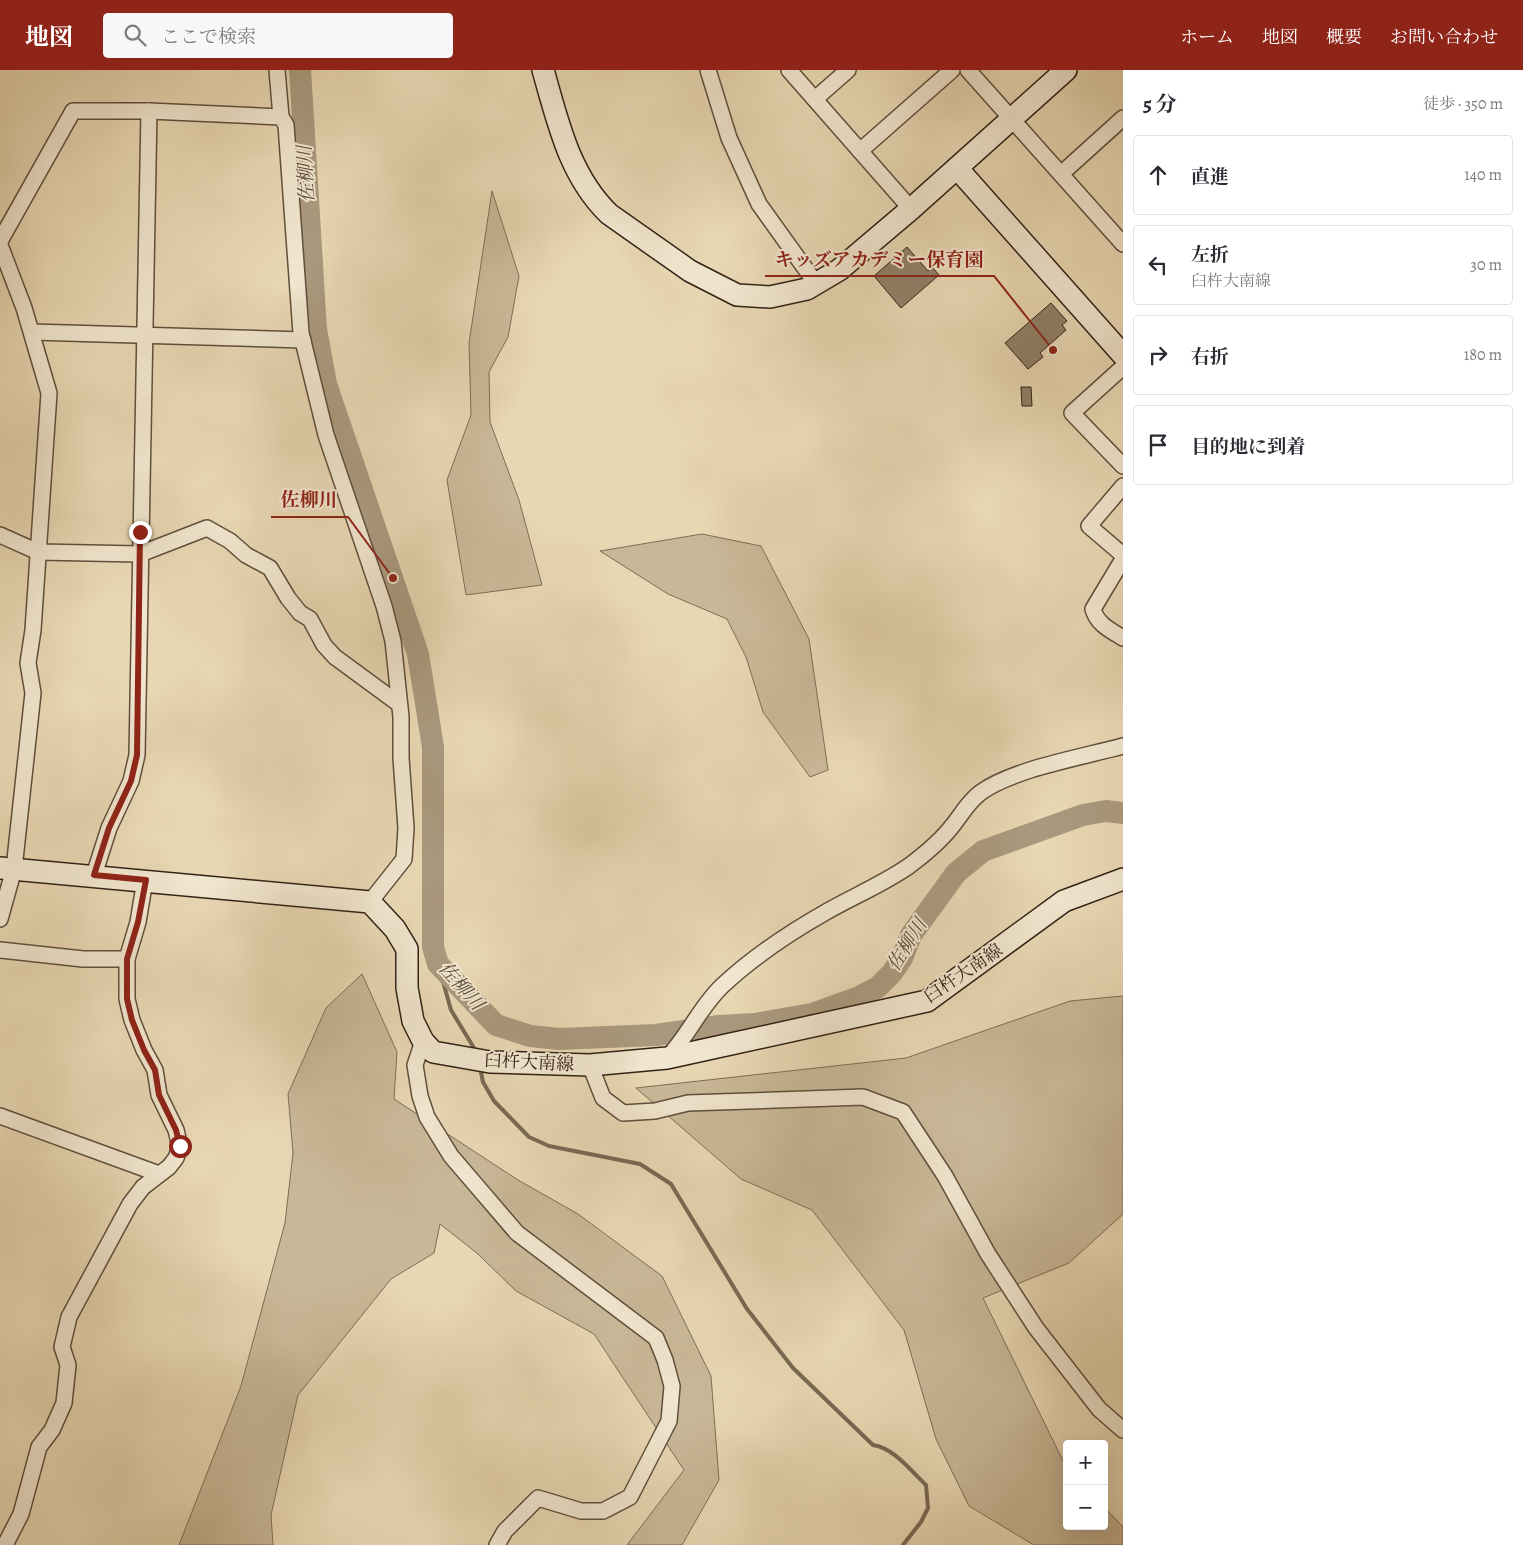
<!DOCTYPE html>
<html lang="ja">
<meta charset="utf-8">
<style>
body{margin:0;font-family:Alegreya,"Noto Serif JP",serif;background:#f7f7f7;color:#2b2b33}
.controls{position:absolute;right:15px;bottom:15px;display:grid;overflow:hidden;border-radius:5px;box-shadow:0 5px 20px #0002}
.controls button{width:45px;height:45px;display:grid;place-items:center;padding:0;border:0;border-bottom:1px solid #e1e1e2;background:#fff;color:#2b2b33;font:25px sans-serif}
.stop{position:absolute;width:15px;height:15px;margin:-11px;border:4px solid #8f2418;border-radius:50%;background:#fff}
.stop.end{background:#8f2418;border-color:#fff;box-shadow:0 1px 5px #0008}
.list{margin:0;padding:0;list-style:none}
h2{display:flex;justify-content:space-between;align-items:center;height:65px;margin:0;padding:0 20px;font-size:21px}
h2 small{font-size:16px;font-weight:400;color:#7c7c81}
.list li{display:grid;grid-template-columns:32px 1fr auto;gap:15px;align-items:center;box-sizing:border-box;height:80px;margin:0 10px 10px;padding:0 10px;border:1px solid #e1e1e2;border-radius:5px}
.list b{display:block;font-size:19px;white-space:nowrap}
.list p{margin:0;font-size:16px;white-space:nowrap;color:#7c7c81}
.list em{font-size:16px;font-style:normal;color:#7c7c81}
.icon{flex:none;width:28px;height:28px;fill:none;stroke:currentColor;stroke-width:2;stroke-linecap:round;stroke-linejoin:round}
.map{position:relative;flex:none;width:1123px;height:1475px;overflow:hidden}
header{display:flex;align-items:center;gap:30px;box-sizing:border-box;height:70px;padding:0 25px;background:#8f2418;color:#fff}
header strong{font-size:24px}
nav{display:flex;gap:28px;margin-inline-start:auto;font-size:18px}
.search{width:350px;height:45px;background:#f7f7f7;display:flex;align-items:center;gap:12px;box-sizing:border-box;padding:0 18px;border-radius:5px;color:#7c7c81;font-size:19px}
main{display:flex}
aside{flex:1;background:#fff}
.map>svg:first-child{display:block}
.green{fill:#c9b898;stroke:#7e6d57}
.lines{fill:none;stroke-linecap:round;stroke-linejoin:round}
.stream{stroke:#7a6954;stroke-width:4}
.river{stroke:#aa997e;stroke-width:22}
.building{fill:#918068;stroke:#322216}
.street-casing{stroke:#604f3d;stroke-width:18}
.secondary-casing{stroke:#322216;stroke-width:24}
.street{stroke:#f0e5ce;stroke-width:15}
.secondary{stroke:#f0e5ce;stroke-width:21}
.route{stroke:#8f2418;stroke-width:6}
.labels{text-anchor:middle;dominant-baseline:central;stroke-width:4;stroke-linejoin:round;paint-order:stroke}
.street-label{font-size:18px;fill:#322216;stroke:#f0e5ce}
.water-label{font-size:19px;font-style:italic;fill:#5c4c3a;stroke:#f0e5ce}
.leader{fill:none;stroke:#8f2418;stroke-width:2}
.callout-dot{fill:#8f2418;stroke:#f0e5ce;stroke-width:2}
.callout-label{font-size:19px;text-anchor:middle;font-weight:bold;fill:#8f2418;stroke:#f0e5ce;stroke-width:4;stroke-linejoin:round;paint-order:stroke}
</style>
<header>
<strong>地図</strong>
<div class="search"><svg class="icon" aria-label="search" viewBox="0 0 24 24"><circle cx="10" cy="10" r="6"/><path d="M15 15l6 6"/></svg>ここで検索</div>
<nav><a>ホーム</a><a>地図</a><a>概要</a><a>お問い合わせ</a></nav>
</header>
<main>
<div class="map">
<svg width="1123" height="1475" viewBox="0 0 1123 1475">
<rect width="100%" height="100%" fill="#e8d7b3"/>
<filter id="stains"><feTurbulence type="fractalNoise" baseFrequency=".004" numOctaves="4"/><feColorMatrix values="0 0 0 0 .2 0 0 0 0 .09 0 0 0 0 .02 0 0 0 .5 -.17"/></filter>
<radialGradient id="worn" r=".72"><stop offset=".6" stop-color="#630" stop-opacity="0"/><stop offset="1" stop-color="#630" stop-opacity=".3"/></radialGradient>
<!-- green -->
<g class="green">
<path d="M492 121 519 206 508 267 489 302 490 352 519 430 542 515 466 525 447 410 471 345 469 273Z"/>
<path d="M702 464 761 476 809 569 828 700 810 707 763 642 746 587 727 549 668 524 600 481Z"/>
<path d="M362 904 397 982 394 1029 518 1110 578 1144 662 1206 711 1306 719 1410 682 1475H627L684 1400 594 1264 516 1221 478 1184 440 1154 434 1183 391 1209 298 1325 271 1445 273 1475H179L241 1316 285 1153 293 1083 288 1024 326 938Z"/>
<path d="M1123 926V1144L1069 1193 983 1228 1067 1399V1456H1104V1437L1123 1457V1475H1034L969 1436 936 1369 904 1260 812 1140 741 1109 636 1018 906 988 1070 931Z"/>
</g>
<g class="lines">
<!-- stream -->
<g class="stream">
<path d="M438 894 451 940 477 983"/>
<path d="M480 997 483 1012 494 1031 529 1067 549 1076 640 1094 671 1114 747 1239 793 1298 873 1375C894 1378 911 1401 926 1415L928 1438 921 1452 903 1475"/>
</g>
<!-- river -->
<path class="river" d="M300 0 316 259 326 314 418 584 433 677V877L438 894 496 955 530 966 559 969 656 965 719 956 755 954 812 944 859 927 878 917 892 903 902 888 911 865 956 803 983 781 1083 745 1106 741 1123 743"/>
</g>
<!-- building -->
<g class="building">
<path d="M907 177 928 201 932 197 939 205 901 238 874 206Z"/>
<path d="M1051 233 1067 251 1062 255 1066 260 1040 283 1043 287 1028 299 1005 273Z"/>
<path d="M1021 317H1031L1032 336H1022Z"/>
</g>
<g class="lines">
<defs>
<g id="street">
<path d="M277 0 281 47"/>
<path d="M708 0 729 68 759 134 817 215"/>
<path d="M789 0 911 139"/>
<path d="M968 0 1123 174"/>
<path d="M815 29 848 0"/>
<path d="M860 81 952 0"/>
<path d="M1061 104 1123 48"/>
<path d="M0 171 73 41H149L281 47 286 55 301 263 326 365 384 536 393 571 401 647V688L406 758 404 789 370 832"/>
<path d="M0 175 24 238 49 323 33 560 28 593 33 623 14 799 0 849"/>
<path d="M32 262 303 270"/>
<path d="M1123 297 1072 343 1123 396"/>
<path d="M1123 416 1089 456 1123 485"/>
<path d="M0 465 38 482 140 484 207 458 230 471 246 485 270 498 288 528 300 543 310 549 324 575 335 587 399 634"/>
<path d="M1123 489 1093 539C1097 554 1110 560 1123 568"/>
<path d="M94 805 109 758 131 711 137 685 149 41"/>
<path d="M0 880 83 889H127"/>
<path d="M423 971 415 995 420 1026 427 1047 451 1086 517 1163 656 1268 665 1290 672 1316 669 1351 630 1427 603 1441H581L538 1428 505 1461 497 1475"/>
<path d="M667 988C688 966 700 937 722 916 753 887 789 863 826 842 854 826 883 814 909 796 925 784 941 771 953 755 962 744 968 732 980 723 1012 699 1083 687 1123 676"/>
<path d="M590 995 603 1028 623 1043 655 1041 688 1033 863 1027 903 1042 945 1106 988 1184 1036 1258 1099 1339 1123 1360"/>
<path d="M0 1046 159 1104"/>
<path d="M5 1475 21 1444 39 1377 52 1360 64 1333 68 1295 62 1277 69 1247 130 1134 143 1117 169 1097 176 1088 180 1077 176 1060 159 1025 155 1000 144 980 132 950 127 929V889L138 852 145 810"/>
</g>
<g id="secondary">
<path d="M543 0C558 52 569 105 609 144L690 201 737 225 770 227 807 219 839 200 911 139 1066 0"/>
<path d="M957 98 1123 285"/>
<path d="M0 798 370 832 395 859 407 879V918L413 951 423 971 433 982 490 992 590 995 667 988 927 931 1064 831 1123 809"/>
</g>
</defs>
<!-- street casing -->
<use href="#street" class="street-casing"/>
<!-- secondary casing -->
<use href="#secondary" class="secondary-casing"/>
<!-- street -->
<use href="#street" class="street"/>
<!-- secondary -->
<use href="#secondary" class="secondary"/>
</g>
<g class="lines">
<!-- route -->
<path class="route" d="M140 462 137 685 131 711 109 758 94 805 146 810 138 852 127 889V929L132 950 144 980 155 1000 159 1025 176 1060 180 1076"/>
</g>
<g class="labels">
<!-- street labels -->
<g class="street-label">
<text transform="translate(963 903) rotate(-34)">臼杵大南線</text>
<text transform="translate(529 992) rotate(3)">臼杵大南線</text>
</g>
<!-- water labels -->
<g class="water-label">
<text transform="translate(306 104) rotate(-93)">佐柳川</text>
<text transform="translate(907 875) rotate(-58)">佐柳川</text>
<text transform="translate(461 916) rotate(49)">佐柳川</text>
</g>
</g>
<!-- callouts -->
<path class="leader" d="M1053 280L994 206H765M393 508L348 447H271"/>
<g class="callout-dot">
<circle cx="1053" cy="280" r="5"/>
<circle cx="393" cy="508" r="5"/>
</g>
<g class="callout-label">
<text x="879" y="196">キッズアカデミー保育園</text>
<text x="309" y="436">佐柳川</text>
</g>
<rect width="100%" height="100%" filter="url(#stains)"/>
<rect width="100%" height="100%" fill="url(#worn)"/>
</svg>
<div class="controls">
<button>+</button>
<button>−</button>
</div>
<div class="stop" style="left:180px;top:1076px"></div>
<div class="stop end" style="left:140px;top:462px"></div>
</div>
<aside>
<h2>5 分<small>徒歩 · 350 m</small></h2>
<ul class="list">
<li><svg class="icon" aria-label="ahead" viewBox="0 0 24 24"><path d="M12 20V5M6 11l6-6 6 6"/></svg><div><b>直進</b></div><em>140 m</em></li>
<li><svg class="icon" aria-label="left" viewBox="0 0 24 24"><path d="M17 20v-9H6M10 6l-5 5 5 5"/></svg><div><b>左折</b><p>臼杵大南線</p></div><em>30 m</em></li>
<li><svg class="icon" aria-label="right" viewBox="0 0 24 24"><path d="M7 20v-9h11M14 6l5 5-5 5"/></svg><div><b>右折</b></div><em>180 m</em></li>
<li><svg class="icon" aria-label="arrive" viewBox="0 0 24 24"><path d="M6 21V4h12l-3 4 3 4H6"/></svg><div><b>目的地に到着</b></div></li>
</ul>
</aside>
</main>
